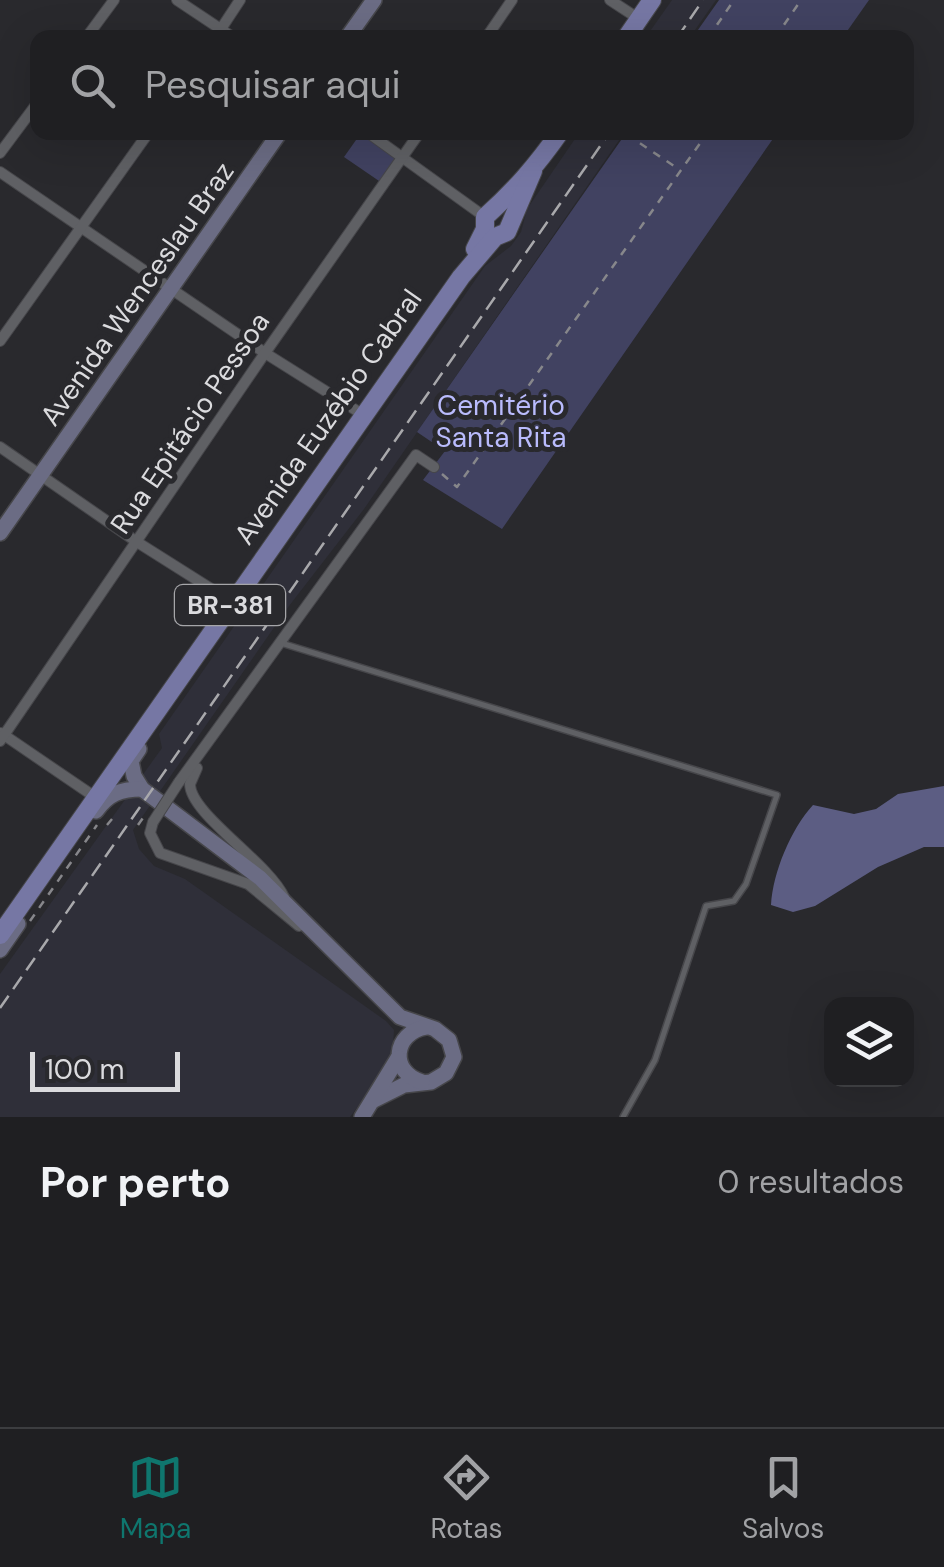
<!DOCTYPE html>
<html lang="pt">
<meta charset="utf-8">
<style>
body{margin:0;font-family:"DM Sans",sans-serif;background:#2c2c2f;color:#f1f3f6}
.controls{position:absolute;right:30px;bottom:30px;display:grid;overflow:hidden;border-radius:20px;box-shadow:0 10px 40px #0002}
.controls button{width:90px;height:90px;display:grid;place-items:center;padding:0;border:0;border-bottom:2px solid #3c3d40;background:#1f1f22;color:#f1f3f6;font:50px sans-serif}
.scale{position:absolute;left:30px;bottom:25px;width:150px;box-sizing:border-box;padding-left:10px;border:5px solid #dbdbde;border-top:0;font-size:28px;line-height:35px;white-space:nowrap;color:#dbdbde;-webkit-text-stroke:8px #29292d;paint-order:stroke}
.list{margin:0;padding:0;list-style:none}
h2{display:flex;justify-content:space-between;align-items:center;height:130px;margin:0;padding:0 40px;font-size:42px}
h2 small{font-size:32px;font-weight:400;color:#a1a2a5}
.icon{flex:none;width:55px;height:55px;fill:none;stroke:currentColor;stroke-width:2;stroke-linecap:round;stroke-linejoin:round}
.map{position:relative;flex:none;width:944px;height:1117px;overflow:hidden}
.search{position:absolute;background:#1f1f22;box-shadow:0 10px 40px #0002;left:30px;right:30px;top:30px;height:110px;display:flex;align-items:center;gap:25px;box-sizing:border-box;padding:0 35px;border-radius:20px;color:#a1a2a5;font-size:38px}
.sheet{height:310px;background:#1f1f22}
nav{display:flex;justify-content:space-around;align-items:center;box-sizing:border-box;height:140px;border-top:2px solid #3c3d40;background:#1f1f22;font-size:28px;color:#a1a2a5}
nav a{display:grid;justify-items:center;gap:5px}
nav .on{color:#0f766e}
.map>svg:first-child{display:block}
.built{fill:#2f2f39}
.green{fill:#414261}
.water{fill:#5c5d83}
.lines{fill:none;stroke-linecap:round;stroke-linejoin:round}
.lane-casing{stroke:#46464a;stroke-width:8}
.street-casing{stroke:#46464a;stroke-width:12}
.secondary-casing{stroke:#46464a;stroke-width:18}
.primary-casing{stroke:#46464a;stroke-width:20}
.path{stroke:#87878b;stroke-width:2.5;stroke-dasharray:8 8;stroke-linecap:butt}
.lane{stroke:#5f6064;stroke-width:5}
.street{stroke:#5f6064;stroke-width:10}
.secondary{stroke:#6b6c84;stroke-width:15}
.primary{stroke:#7677a4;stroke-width:18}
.rail{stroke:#a9a9ac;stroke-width:2.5;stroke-dasharray:15 8;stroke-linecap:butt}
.street-bridge-casing{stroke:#46464a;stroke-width:12;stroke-linecap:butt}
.street-bridge{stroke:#5f6064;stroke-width:10}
.labels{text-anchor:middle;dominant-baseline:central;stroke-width:10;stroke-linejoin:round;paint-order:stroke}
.shield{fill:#29292d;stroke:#a6a6a9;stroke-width:2.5}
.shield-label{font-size:25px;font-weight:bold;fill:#dbdbde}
.street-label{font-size:28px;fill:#dbdbde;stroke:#29292d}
.park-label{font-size:28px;fill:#b9bbfc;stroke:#29292d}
</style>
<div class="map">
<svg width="944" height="1117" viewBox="0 0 944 1117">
<rect width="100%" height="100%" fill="#29292d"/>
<!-- built -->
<g class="built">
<path d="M672 0H716L690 37H646Z"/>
<path d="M579 133H624L364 509 289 606 133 830 139 849 154 866 185 879 386 1021 394 1030 392 1061 350 1117H0V974L162 748 159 734 485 266 511 246 521 232 527 209Z"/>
</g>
<!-- green -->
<g class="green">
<path d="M719 0H869L843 37H693Z"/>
<path d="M361 133 399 159 382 183 344 157Z"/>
<path d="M626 133H777L502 529 423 480 445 451 417 432Z"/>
</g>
<!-- water -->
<path class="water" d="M944 786V847H924L878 867 815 906 793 912 771 905C773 872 791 829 813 805L854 814 876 809 898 794Z"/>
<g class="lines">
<defs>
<path id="lane" d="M281 643 777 795 746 884 734 901 706 906 655 1060 623 1117"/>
<g id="street">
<path d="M177 0 234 38"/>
<path d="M610 0 639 19"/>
<path d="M86 38 114 0"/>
<path d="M215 38 240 0"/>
<path d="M486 38 512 0"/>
<path d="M367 132 485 217"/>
<path d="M0 153 38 102"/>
<path d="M0 172 265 353 362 414"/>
<path d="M0 341 149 132"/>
<path d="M0 447 137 542 232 602"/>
<path d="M1 733 95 797"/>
<path d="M0 741 265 353 420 132"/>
<path d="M197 768 190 784C190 814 268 862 284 897"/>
<path d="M179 782 416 455 434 467"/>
<path d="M153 822 150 833 160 853 248 884 299 926"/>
</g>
<g id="secondary">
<path d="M347 38 374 0"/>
<path d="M0 533 280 132"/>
<path d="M139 749 131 761 134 776 142 789 260 878 400 1017 435 1029 449 1040 454 1057 446 1073 431 1082 404 1085 374 1100"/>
<path d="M96 811C108 794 120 789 142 789"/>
<path d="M0 950 18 924"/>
<path d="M422 1082C389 1072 393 1033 426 1027"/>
<path d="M362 1117 398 1058"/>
</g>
<g id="primary">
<path d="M626 38 652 0"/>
<path d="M475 249 485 229V217C515 190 536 166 560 132"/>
<path d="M0 935 461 277 495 237 507 232 533 171"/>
</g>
</defs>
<!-- lane casing -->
<use href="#lane" class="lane-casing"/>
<!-- street casing -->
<use href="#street" class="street-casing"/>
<!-- secondary casing -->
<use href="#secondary" class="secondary-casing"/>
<!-- primary casing -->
<use href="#primary" class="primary-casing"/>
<!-- path -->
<g class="path">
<path d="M708 38 734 0"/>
<path d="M775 38 801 0"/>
<path d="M641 132 635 140 680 170"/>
<path d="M442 474 457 487 708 132"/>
<path d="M107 825 112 819"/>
<path d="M138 825 147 812"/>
<path d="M30 921 97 825"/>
</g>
<!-- lane -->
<use href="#lane" class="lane"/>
<!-- street -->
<use href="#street" class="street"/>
<!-- secondary -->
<use href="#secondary" class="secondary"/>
<!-- primary -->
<use href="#primary" class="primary"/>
<!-- rail -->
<g class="rail">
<path d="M677 38 703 0"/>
<path d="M0 1008 610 132"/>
</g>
<defs>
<path id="street-bridge" d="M153 822 179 782"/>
</defs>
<!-- street-bridge casing -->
<use href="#street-bridge" class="street-bridge-casing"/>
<!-- street-bridge -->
<use href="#street-bridge" class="street-bridge"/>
</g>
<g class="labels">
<!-- shield labels -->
<rect class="shield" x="175" y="585" width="110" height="40" rx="8"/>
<g class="shield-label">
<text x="230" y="605">BR-381</text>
</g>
<!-- street labels -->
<g class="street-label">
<text transform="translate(137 294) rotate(-55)">Avenida Wenceslau Braz</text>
<text transform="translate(328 417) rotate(-55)">Avenida Euzébio Cabral</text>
<text transform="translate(190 423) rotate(-56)">Rua Epitácio Pessoa</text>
</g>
<!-- park labels -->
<g class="park-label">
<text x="501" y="405">Cemitério<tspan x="501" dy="32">Santa Rita</tspan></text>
</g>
</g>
</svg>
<div class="controls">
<button><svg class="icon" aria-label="layers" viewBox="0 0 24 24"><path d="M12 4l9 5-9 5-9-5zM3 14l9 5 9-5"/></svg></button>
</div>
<div class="scale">100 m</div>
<div class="search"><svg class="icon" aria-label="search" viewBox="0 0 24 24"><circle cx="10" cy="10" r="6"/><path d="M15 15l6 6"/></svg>Pesquisar aqui</div>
</div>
<section class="sheet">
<h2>Por perto<small>0 resultados</small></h2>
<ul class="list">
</ul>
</section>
<nav>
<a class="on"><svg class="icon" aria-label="map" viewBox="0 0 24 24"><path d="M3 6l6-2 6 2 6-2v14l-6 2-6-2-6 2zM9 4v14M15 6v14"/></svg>Mapa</a>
<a><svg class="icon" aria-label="directions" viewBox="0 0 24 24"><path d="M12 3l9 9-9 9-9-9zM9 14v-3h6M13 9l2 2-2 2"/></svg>Rotas</a>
<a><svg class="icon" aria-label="saved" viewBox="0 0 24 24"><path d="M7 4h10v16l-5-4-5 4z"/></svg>Salvos</a>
</nav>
